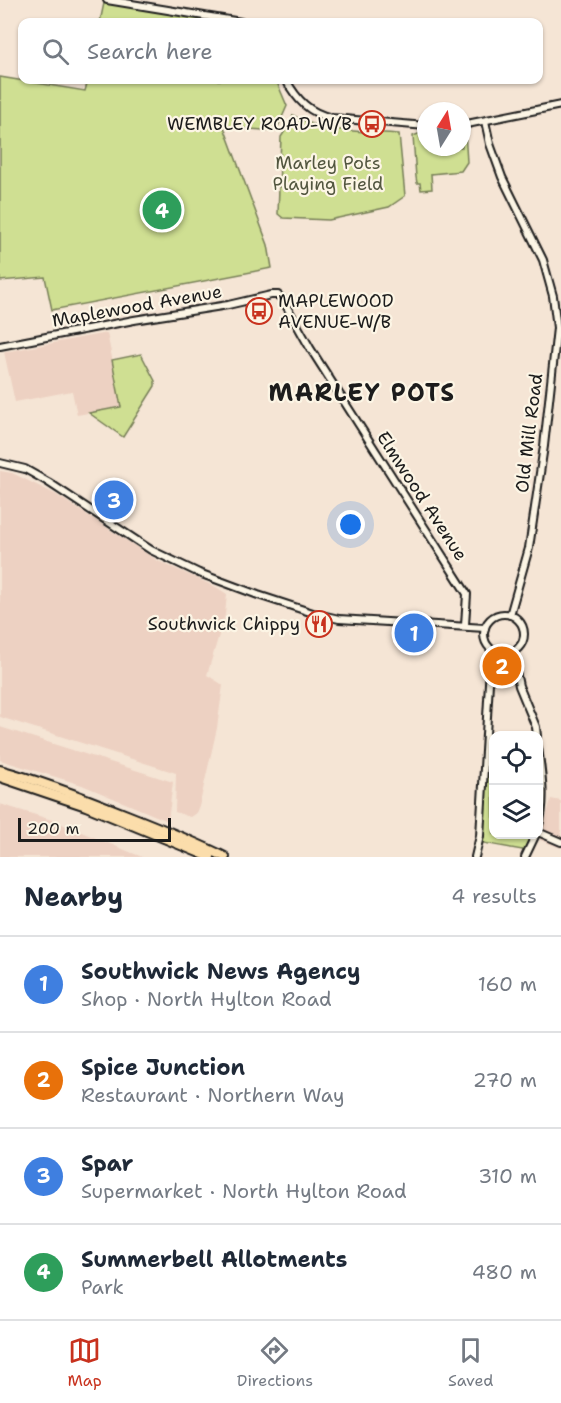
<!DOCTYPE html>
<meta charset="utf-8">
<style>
body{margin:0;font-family:"Shantell Sans",sans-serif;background:#f2f2f3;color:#1f2937}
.controls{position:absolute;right:18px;bottom:18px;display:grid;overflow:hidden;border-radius:12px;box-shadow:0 2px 4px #0004}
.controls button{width:54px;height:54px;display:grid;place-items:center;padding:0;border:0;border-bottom:2px solid #e0e1e3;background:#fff;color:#1f2937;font:30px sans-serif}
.compass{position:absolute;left:417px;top:102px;width:54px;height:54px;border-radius:50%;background:#fff;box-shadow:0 2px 4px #0004;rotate:11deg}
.scale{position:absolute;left:18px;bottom:15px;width:153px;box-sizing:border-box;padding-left:6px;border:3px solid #1c1c1c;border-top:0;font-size:16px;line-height:21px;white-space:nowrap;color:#1c1c1c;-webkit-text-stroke:4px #fcf5e5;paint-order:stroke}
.you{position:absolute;left:351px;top:525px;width:21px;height:21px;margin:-15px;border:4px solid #fff;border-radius:50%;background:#1a73e8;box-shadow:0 0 0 9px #1a73e833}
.badge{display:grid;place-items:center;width:39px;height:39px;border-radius:50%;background:#c8321e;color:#fff;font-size:20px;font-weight:700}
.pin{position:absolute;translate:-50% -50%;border:3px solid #fff;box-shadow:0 2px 6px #0006}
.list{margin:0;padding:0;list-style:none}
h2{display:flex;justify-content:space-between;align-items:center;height:78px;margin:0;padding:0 24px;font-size:26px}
h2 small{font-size:20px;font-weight:400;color:#747a83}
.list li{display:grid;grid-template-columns:39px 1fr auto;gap:18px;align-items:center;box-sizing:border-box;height:96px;padding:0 24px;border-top:2px solid #e0e1e3}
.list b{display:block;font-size:22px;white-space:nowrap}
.list p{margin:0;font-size:20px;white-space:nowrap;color:#747a83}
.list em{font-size:20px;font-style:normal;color:#747a83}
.icon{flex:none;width:33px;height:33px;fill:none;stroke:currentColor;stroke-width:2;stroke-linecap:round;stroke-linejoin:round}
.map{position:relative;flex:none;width:561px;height:857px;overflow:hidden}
.search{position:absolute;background:#fff;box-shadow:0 2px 4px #0004;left:18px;right:18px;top:18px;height:66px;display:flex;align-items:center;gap:15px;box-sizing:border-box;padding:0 21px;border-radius:12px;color:#747a83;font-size:22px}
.sheet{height:462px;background:#fff}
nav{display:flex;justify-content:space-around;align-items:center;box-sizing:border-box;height:84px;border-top:2px solid #e0e1e3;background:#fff;font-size:16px;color:#747a83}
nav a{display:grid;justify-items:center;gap:3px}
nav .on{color:#c8321e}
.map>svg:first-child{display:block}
.built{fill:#edd1c2}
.green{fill:#cfdf92;stroke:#767e57;stroke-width:1.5}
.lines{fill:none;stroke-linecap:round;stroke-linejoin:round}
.tertiary-casing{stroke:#1c1c1c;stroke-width:10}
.primary-casing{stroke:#1c1c1c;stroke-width:12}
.tertiary{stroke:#fcf5e5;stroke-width:6}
.primary{stroke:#fbddab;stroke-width:8}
.labels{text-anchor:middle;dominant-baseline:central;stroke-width:4.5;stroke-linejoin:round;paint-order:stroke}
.poi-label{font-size:18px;fill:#1c1c1c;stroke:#fcf5e5;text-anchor:end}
.park-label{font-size:18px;fill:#52563f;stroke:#fcf5e5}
.street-label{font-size:18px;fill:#1c1c1c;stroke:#fcf5e5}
.district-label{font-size:24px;font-weight:bold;letter-spacing:1.5px;fill:#1c1c1c;stroke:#fcf5e5}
</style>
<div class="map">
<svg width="561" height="857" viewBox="0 0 561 857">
<rect width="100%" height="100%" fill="#f5e5d5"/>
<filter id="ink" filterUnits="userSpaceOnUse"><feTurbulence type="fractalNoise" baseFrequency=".0167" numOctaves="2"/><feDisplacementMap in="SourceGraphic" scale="12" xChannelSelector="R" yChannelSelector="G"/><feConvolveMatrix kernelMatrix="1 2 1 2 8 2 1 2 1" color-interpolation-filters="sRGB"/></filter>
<g filter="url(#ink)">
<!-- built -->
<g class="built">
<path d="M107 333 122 407 77 415 72 391 15 402 4 352Z"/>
<path d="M0 471 12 473 55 494 158 561 216 587 227 594 225 615 207 675 223 685 217 728 200 803 196 813 190 817 175 812 176 773 0 717Z"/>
<path d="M0 727 173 782 168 821 82 785 0 760Z"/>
<path d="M551 799 561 801V848L540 840Z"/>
<path d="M0 804 52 820 142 857H0Z"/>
</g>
<!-- green -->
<g class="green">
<path d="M104 3 220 22H100Z"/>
<path d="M0 77 85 91 88 80H276L287 106 276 131 224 127 268 245 272 268 52 310 45 277 0 281Z"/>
<path d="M293 115C320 133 366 131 399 134L405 196 389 207 329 220 283 218 278 214 281 137 289 125Z"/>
<path d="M426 131V147H462V131H465L467 162 461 171 431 174 432 189 421 190 420 183H417L416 177 413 136Z"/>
<path d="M141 354 155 381V386L123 437 89 413 121 407 112 360Z"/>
<path d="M484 763 493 765 494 834 536 835 528 851 478 842Z"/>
</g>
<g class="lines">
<defs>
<g id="tertiary">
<path d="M107 0 241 22"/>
<path d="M286 80C297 100 309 113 332 118L426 126"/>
<path d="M485 121 490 144 502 177 543 260 553 296 557 328 544 446 529 548 510 615"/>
<path d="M462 125 561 105"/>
<path d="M0 346 134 320 228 305 271 295H278L283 300 310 348 467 594 465 625"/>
<path d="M0 463 25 469 48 482 151 550 199 573 258 595 313 613 339 619 485 628"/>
<circle cx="504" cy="634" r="20"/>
<path d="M512 652 519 686 536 727 537 736"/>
<path d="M538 748C542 776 546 801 538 829"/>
<path d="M538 832 561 842"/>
<path d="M475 857 480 836 490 666 495 652"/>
<path d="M525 857 536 834"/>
</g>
<g id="primary">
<path d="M0 770C44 782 85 798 127 815 160 828 193 841 225 857"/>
<path d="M0 777 86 806 210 857"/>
</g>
</defs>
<!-- tertiary casing -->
<use href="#tertiary" class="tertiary-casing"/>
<!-- primary casing -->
<use href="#primary" class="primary-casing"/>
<!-- tertiary -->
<use href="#tertiary" class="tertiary"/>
<!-- primary -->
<use href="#primary" class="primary"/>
</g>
</g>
<!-- icons -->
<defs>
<symbol id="bus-ring" viewBox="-11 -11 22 22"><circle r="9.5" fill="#fcf5e5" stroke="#c8321e" stroke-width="1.5"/><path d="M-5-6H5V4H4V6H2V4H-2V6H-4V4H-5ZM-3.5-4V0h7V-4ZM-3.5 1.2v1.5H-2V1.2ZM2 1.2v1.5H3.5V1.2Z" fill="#c8321e"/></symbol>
<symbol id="restaurant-ring" viewBox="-11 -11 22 22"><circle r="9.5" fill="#fcf5e5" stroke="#c8321e" stroke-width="1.5"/><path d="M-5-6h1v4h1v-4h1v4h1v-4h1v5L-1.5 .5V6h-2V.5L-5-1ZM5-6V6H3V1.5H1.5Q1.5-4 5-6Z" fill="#c8321e"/></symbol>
</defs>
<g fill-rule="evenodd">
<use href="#bus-ring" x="357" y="109" width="30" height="30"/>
<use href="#bus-ring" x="244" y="296" width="30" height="30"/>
<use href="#restaurant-ring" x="304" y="609" width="30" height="30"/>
</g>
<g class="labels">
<!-- poi labels -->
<g class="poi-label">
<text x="352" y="124">WEMBLEY ROAD-W/B</text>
<text x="278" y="301" text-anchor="start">MAPLEWOOD<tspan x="278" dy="21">AVENUE-W/B</tspan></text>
<text x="300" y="624">Southwick Chippy</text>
</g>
<!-- park labels -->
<g class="park-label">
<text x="328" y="163">Marley Pots<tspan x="328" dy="21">Playing Field</tspan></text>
</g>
<!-- street labels -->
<g class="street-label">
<text transform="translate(137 306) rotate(-10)">Maplewood Avenue</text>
<text transform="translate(529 433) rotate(-83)">Old Mill Road</text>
<text transform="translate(422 496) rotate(57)">Elmwood Avenue</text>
</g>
<!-- district labels -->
<g class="district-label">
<text x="362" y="393">MARLEY POTS</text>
</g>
</g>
</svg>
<div class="controls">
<button><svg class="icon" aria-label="locate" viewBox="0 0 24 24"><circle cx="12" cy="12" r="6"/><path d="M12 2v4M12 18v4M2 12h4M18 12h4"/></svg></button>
<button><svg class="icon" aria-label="layers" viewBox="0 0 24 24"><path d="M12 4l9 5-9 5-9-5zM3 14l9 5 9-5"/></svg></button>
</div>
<svg class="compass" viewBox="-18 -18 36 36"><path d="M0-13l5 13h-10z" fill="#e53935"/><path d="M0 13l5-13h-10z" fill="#747a83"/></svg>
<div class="scale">200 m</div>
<div class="you"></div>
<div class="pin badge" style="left:414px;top:633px;background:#3f7fe0">1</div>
<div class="pin badge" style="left:502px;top:666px;background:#e8710a">2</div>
<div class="pin badge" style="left:114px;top:500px;background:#3f7fe0">3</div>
<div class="pin badge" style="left:162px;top:210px;background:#2e9e5b">4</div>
<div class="search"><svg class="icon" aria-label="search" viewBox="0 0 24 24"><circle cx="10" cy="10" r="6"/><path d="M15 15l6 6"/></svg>Search here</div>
</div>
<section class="sheet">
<h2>Nearby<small>4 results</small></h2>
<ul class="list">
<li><span class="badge" style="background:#3f7fe0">1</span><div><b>Southwick News Agency</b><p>Shop · North Hylton Road</p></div><em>160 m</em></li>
<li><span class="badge" style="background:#e8710a">2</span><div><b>Spice Junction</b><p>Restaurant · Northern Way</p></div><em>270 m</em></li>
<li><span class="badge" style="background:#3f7fe0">3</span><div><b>Spar</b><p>Supermarket · North Hylton Road</p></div><em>310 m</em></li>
<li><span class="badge" style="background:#2e9e5b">4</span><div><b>Summerbell Allotments</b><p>Park</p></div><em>480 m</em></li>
</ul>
</section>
<nav>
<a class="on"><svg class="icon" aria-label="map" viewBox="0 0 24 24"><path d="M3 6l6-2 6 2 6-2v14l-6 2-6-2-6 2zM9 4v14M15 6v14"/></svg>Map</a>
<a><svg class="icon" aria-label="directions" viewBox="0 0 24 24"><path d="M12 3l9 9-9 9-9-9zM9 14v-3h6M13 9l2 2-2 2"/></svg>Directions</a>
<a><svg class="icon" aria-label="saved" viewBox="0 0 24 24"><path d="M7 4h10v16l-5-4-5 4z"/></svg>Saved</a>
</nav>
